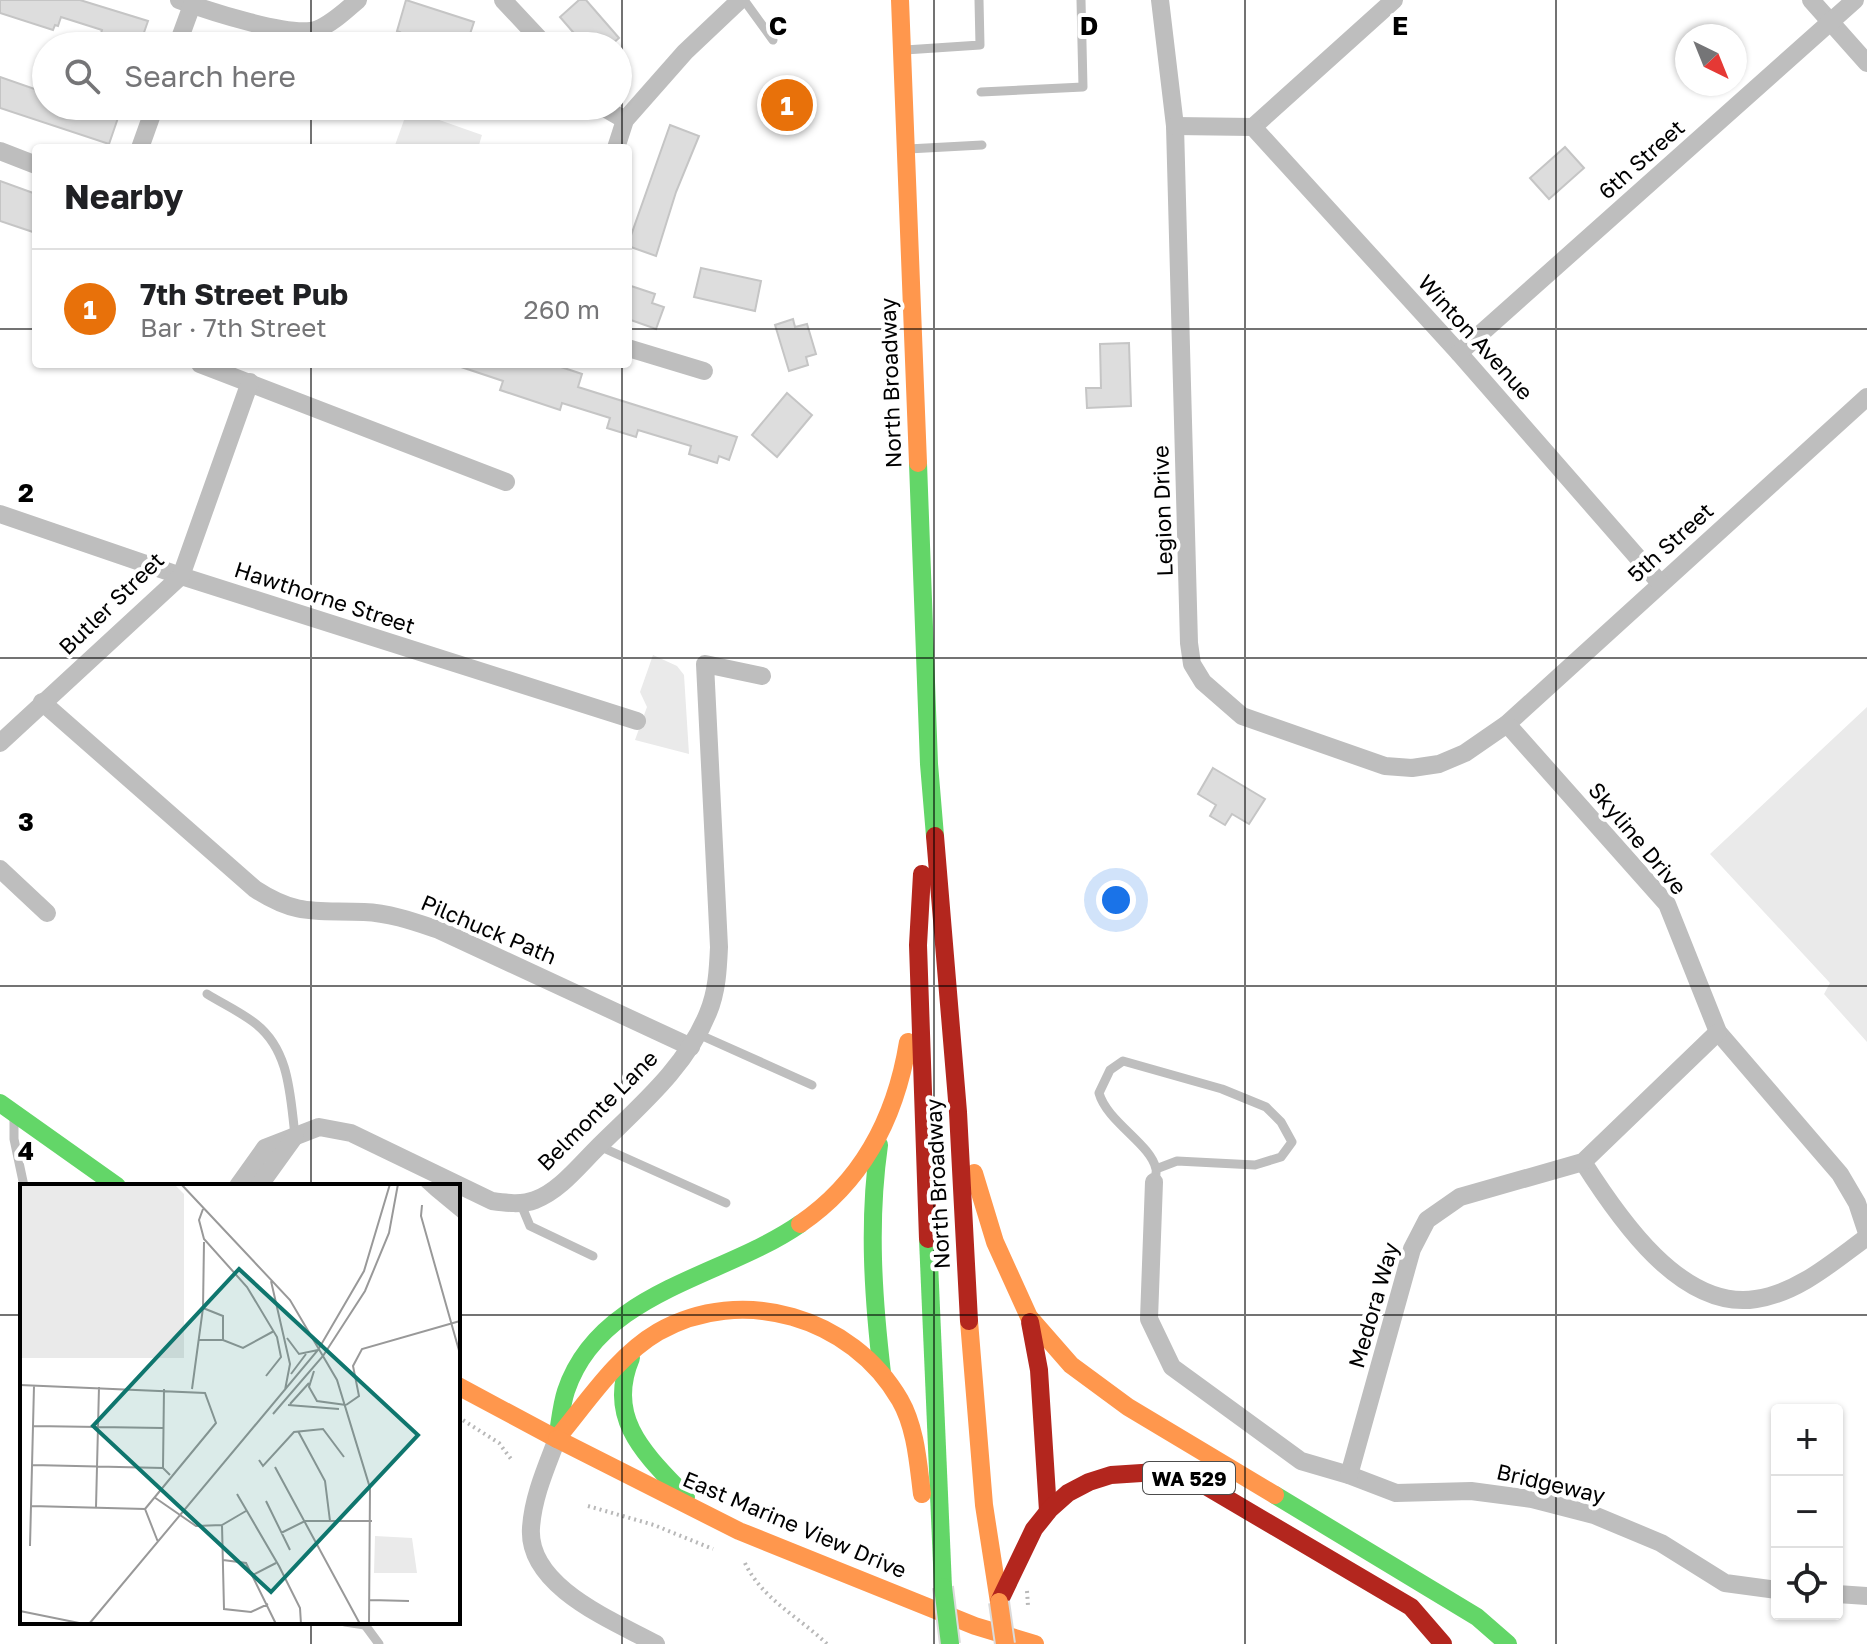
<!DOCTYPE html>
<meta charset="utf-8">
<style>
body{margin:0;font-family:"Golos Text",sans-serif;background:#f2f2f2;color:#202124}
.controls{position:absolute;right:24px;bottom:24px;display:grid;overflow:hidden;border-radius:8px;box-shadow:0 2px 6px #0004}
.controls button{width:72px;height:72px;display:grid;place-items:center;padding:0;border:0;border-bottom:2px solid #e0e0e0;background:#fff;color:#202124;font:40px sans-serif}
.compass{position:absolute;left:1675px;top:24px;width:72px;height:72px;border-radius:50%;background:#fff;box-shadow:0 2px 6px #0004;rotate:137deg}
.you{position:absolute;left:1116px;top:900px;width:28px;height:28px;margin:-20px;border:6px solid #fff;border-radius:50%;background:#1a73e8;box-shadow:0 0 0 12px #1a73e833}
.badge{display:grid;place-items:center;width:52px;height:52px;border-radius:50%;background:#d93025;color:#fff;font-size:26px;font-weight:700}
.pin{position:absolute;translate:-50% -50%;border:4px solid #fff;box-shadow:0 2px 8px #0006}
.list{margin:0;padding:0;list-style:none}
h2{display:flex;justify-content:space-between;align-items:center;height:104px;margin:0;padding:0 32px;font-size:34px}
h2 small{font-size:26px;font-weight:400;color:#757577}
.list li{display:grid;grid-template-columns:52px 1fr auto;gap:24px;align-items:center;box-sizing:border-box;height:120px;padding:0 32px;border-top:2px solid #e0e0e0}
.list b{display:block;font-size:30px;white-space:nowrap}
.list p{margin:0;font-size:26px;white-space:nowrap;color:#757577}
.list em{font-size:26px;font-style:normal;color:#757577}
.icon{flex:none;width:44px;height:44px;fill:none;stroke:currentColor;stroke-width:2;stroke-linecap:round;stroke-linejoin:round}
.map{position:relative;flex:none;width:1867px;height:1644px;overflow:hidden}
.search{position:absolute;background:#fff;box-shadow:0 2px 6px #0004;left:32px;top:32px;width:600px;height:88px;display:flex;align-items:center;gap:20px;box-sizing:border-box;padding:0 28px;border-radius:44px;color:#757577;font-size:30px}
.panel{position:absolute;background:#fff;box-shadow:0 2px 6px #0004;left:32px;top:144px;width:600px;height:224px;border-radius:8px}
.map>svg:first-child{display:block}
.green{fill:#eaeaea}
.building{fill:#ddd;stroke:#c5c5c5;stroke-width:2}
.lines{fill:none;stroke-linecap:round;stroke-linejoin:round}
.path{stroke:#b8b8b8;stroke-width:4;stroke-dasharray:2 4;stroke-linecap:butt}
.lane{stroke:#bebebe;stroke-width:9}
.street{stroke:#bebebe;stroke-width:18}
.fast{stroke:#63d668;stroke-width:18}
.slow{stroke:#ff974d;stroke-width:18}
.jam{stroke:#b3261e;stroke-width:18}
.fast-bridge-casing{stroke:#dbdbdb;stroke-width:22;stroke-linecap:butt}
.slow-bridge-casing{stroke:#dbdbdb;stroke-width:22;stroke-linecap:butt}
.path-bridge{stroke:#b8b8b8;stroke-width:4;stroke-dasharray:2 4;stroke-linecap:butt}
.fast-bridge{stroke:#63d668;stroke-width:18}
.slow-bridge{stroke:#ff974d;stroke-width:18}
.grid{fill:none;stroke:#000;stroke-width:2;stroke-opacity:0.55}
.labels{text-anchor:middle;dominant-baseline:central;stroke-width:8;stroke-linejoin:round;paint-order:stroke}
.shield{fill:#fff;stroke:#4c4c4c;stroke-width:2}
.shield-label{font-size:20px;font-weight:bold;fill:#000}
.street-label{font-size:22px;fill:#000;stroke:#fff}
.inset-road{fill:none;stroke:#999;stroke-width:2}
.view{fill:#0f766e;fill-opacity:0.15;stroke:#0f766e;stroke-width:4}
.inset-edge{fill:none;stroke:#000;stroke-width:4}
.grid-label{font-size:26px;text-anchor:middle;font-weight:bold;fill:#000;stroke:#fff;stroke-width:8;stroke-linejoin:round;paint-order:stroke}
</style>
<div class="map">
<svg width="1867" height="1644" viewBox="0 0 1867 1644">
<rect width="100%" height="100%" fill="#fff"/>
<!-- green -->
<g class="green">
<path d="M408 109 482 135 478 148H394Z"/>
<path d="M653 655 677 666 684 675 689 754 635 740 647 707 640 692Z"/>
<path d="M1867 707V1042L1824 994 1830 983 1710 854Z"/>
</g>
<!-- building -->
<g class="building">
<path d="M0 0H80L148 21 140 44 128 40 126 46H119L99 40 102 30 61 17 58 26 55 25 53 30 0 13Z"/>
<path d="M406 0 474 22 466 46H425L398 37 400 32 397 31Z"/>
<path d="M579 0H586L619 38 610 46H585L560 17Z"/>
<path d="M0 77 46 93V106H112L110 112 119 115 109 144 0 108Z"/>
<path d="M670 125 699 136 676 192 656 256 628 246V244Z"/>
<path d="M1565 147 1584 168 1549 199 1530 178Z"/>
<path d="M0 181 36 194V233L0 221Z"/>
<path d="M701 268 761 281 755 311 694 297Z"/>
<path d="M628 285 655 294 652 303 664 307 656 329 628 319Z"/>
<path d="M793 319 795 327 807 324 816 354 806 357 808 365 789 371 775 325Z"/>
<path d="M1129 343 1131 406 1087 408 1086 388H1101L1100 344Z"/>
<path d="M461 364H552L582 374 578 387 737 437 729 460 719 456 717 463 689 454 691 446 638 430 636 437 607 428 610 418 562 403 560 410 500 390 503 381 461 367Z"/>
<path d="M787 393 812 415 777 457 752 435Z"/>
<path d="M1213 768 1265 799 1249 824 1232 814 1225 825 1210 816 1216 805 1198 794Z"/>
</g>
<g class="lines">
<!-- path -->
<g class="path">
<path d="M458 1417 499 1443 511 1459"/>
<path d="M588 1506 654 1525 713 1549"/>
<path d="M745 1563C762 1599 799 1617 827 1644"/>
</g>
<!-- lane -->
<g class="lane">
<path d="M744 0 773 40"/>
<path d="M905 50 980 45 979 0"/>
<path d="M981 92 1083 87 1081 0"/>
<path d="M908 149 982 145"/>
<path d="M207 994C223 1004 241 1012 256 1024 290 1051 290 1096 295 1135"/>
<path d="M698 1034 812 1085"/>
<path d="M14 1117V1139L24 1186"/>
<path d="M599 1146 726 1203"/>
<path d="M1154 1182C1155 1177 1157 1173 1156 1169 1151 1144 1107 1122 1099 1093L1110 1070 1123 1061 1222 1089 1266 1107 1281 1122 1292 1142 1281 1157 1255 1165 1177 1161 1156 1169"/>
<path d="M520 1202 530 1226 593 1256"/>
<path d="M345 1622 365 1625 368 1622"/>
<path d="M365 1625 379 1644"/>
</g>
<!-- street -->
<g class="street">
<path d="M179 0C206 10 293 39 318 29 333 23 346 10 358 0"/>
<path d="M503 0 546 46"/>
<path d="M1160 0 1175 126 1189 643 1192 664 1203 682 1242 716 1385 766 1412 768 1439 764 1465 753 1507 724 1867 397"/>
<path d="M1811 0 1867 63"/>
<path d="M177 46 192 5"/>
<path d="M601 106 625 120"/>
<path d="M1175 126 1253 127 1394 0"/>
<path d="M1253 127 1459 353 1660 583"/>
<path d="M140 148 155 106"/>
<path d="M616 148 625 120 685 52 740 0"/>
<path d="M0 151 36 165"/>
<path d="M628 348 704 371"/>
<path d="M1459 353 1855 0"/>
<path d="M200 364 506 482"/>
<path d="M0 514 181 576 637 721"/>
<path d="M42 702 255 889C298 917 317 910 364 912 390 913 415 922 439 930L691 1047"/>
<path d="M1507 724 1667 904 1718 1032 1840 1174 1857 1203 1867 1233"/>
<path d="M0 743 181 576 250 382"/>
<path d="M0 869 47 913"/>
<path d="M1583 1162C1618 1217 1681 1311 1756 1299 1798 1293 1834 1261 1867 1237"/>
<path d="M1154 1182 1149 1319 1172 1367 1301 1461 1349 1475 1396 1493 1471 1491 1532 1499 1594 1515 1661 1543 1725 1583 1777 1590"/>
<path d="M238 1186 265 1148 319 1127 351 1133 492 1201C506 1203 522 1205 535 1200 559 1191 578 1167 596 1149 637 1108 686 1068 708 1013 717 992 718 969 719 947L705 664 762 676"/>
<path d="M259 1186 295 1136"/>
<path d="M557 1439C546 1468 533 1497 531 1528 527 1587 614 1621 656 1644"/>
<path d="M1349 1475 1412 1249 1427 1220 1460 1197 1583 1162 1718 1032"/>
<path d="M1837 1594 1867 1596"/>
</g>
<!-- fast -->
<g class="fast">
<path d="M918 463 929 764 935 836"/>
<path d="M0 1103 117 1186"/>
<path d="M879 1145C868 1222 873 1296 882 1373"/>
<path d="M928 1239 943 1587"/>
<path d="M631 1358C605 1419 646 1455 686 1497"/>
<path d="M557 1439C560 1423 561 1406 566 1391 599 1291 724 1277 800 1224"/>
<path d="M1275 1495 1477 1617 1508 1644"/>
</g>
<!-- slow -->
<g class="slow">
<path d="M900 0 918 463"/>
<path d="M974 1173 995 1242 1029 1317 1071 1365 1128 1407 1275 1495"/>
<path d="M800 1224C863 1181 896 1116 908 1042"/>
<path d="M969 1321 984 1505 999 1602"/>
<path d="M458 1386 557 1439"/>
<path d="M558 1437C588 1401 617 1356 658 1332 742 1284 852 1317 900 1400 916 1428 918 1463 922 1494"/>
<path d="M557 1439 739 1531 975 1626 1035 1644"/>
</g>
<!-- jam -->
<g class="jam">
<path d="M935 836 958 1112 969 1321"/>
<path d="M922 874 918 945 928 1239"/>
<path d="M1030 1322 1039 1370 1048 1511"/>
<path d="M999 1602 1034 1529 1050 1509 1068 1493 1089 1482 1111 1475 1157 1472 1204 1485 1411 1607 1443 1644"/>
</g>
<defs>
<path id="fast-bridge" d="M943 1587 950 1644"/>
<path id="slow-bridge" d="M999 1602 1005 1644"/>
</defs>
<!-- fast-bridge casing -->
<use href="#fast-bridge" class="fast-bridge-casing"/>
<!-- slow-bridge casing -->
<use href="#slow-bridge" class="slow-bridge-casing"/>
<!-- path-bridge -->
<path class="path-bridge" d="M1027 1591 1028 1606"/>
<!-- fast-bridge -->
<use href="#fast-bridge" class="fast-bridge"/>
<!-- slow-bridge -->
<use href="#slow-bridge" class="slow-bridge"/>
</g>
<!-- grid -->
<path class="grid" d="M311 0V46M622 0V148M934 0V1644M1245 0V1644M1556 0V1644M311 106V148M0 329H36M628 329H1867M311 364V1186M622 364V1644M0 658H1867M0 986H1867M0 1315H22M458 1315H1867M311 1622V1644"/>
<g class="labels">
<!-- shield labels -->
<rect class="shield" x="1143" y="1462" width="92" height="32" rx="6"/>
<g class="shield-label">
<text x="1189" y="1478">WA 529</text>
</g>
<!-- street labels -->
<g class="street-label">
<text transform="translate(1641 159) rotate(-42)">6th Street</text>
<text transform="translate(1476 337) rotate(48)">Winton Avenue</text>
<text transform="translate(890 383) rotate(-92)">North Broadway</text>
<text transform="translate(1162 511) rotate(-92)">Legion Drive</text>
<text transform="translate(1670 542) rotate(-42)">5th Street</text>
<text transform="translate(325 597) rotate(18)">Hawthorne Street</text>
<text transform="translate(111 603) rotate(-44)">Butler Street</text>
<text transform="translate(1638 838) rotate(50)">Skyline Drive</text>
<text transform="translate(489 929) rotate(23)">Pilchuck Path</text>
<text transform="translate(597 1110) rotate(-45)">Belmonte Lane</text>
<text transform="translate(937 1184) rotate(-93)">North Broadway</text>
<text transform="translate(1373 1305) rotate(-74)">Medora Way</text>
<text transform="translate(1551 1483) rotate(13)">Bridgeway</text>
<text transform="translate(795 1524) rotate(23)">East Marine View Drive</text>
</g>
</g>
<!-- overview -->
<g transform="translate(20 1184)">
<rect width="440" height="440" fill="#fff"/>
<path d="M0 0H154L164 10V174H0ZM355 352 392 354 397 389H354Z" fill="#eaeaea"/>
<path d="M399 0H440V35L411 11Z" fill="#bcbcbc"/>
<path class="inset-road" d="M161 0 270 116 317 196 350 304 349 440M402 21 401 32 440 170M183 25 179 36 184 55 227 103 257 153 261 173 246 192M251 97 270 180 265 206M183 124 203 132V156M267 154 279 170 298 166M179 156H203L223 164 254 147M294 187 289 203 297 217 326 221M271 190 286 170M0 201 185 209 196 239 125 325M172 205 183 124 184 58M270 220 289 199M268 221 319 225M326 221 339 212 333 182 342 165 440 137M253 230 303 172 345 107 369 49 378 0M13 242 143 244M278 247 305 297 310 337M239 276 243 282 274 248 303 245 324 273M12 281 143 284 150 291M255 283 340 440M143 284 144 205M217 310 259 382 280 424 281 440M134 313 176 342 202 341 226 327M246 317 270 366M11 322 125 325 138 358M76 323 79 203M202 341 204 425 231 428 248 420M261 349 285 337H352M10 362 14 202M203 376 226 379 256 440M233 391 256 379M350 416 389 417M0 427 64 440M69 440 298 166 344 87 370 0"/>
<path class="view" d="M219 85 398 251 251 408 73 242Z"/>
<rect width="440" height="440" class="inset-edge"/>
</g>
<g class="grid-label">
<text x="778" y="35">C</text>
<text x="1089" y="35">D</text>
<text x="1400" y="35">E</text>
<text x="26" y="502">2</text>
<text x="26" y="831">3</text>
<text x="26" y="1160">4</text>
</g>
</svg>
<div class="controls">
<button>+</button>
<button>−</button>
<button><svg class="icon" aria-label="locate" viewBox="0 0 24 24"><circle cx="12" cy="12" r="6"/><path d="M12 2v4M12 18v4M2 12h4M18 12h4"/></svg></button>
</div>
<svg class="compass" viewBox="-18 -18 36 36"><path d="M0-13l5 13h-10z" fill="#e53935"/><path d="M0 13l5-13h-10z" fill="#757577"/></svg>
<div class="you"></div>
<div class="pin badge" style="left:787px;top:105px;background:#e8710a">1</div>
<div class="search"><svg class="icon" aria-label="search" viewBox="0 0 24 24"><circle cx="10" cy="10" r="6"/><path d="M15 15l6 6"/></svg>Search here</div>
<section class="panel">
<h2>Nearby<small></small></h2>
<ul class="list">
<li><span class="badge" style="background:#e8710a">1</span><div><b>7th Street Pub</b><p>Bar · 7th Street</p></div><em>260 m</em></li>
</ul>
</section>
</div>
